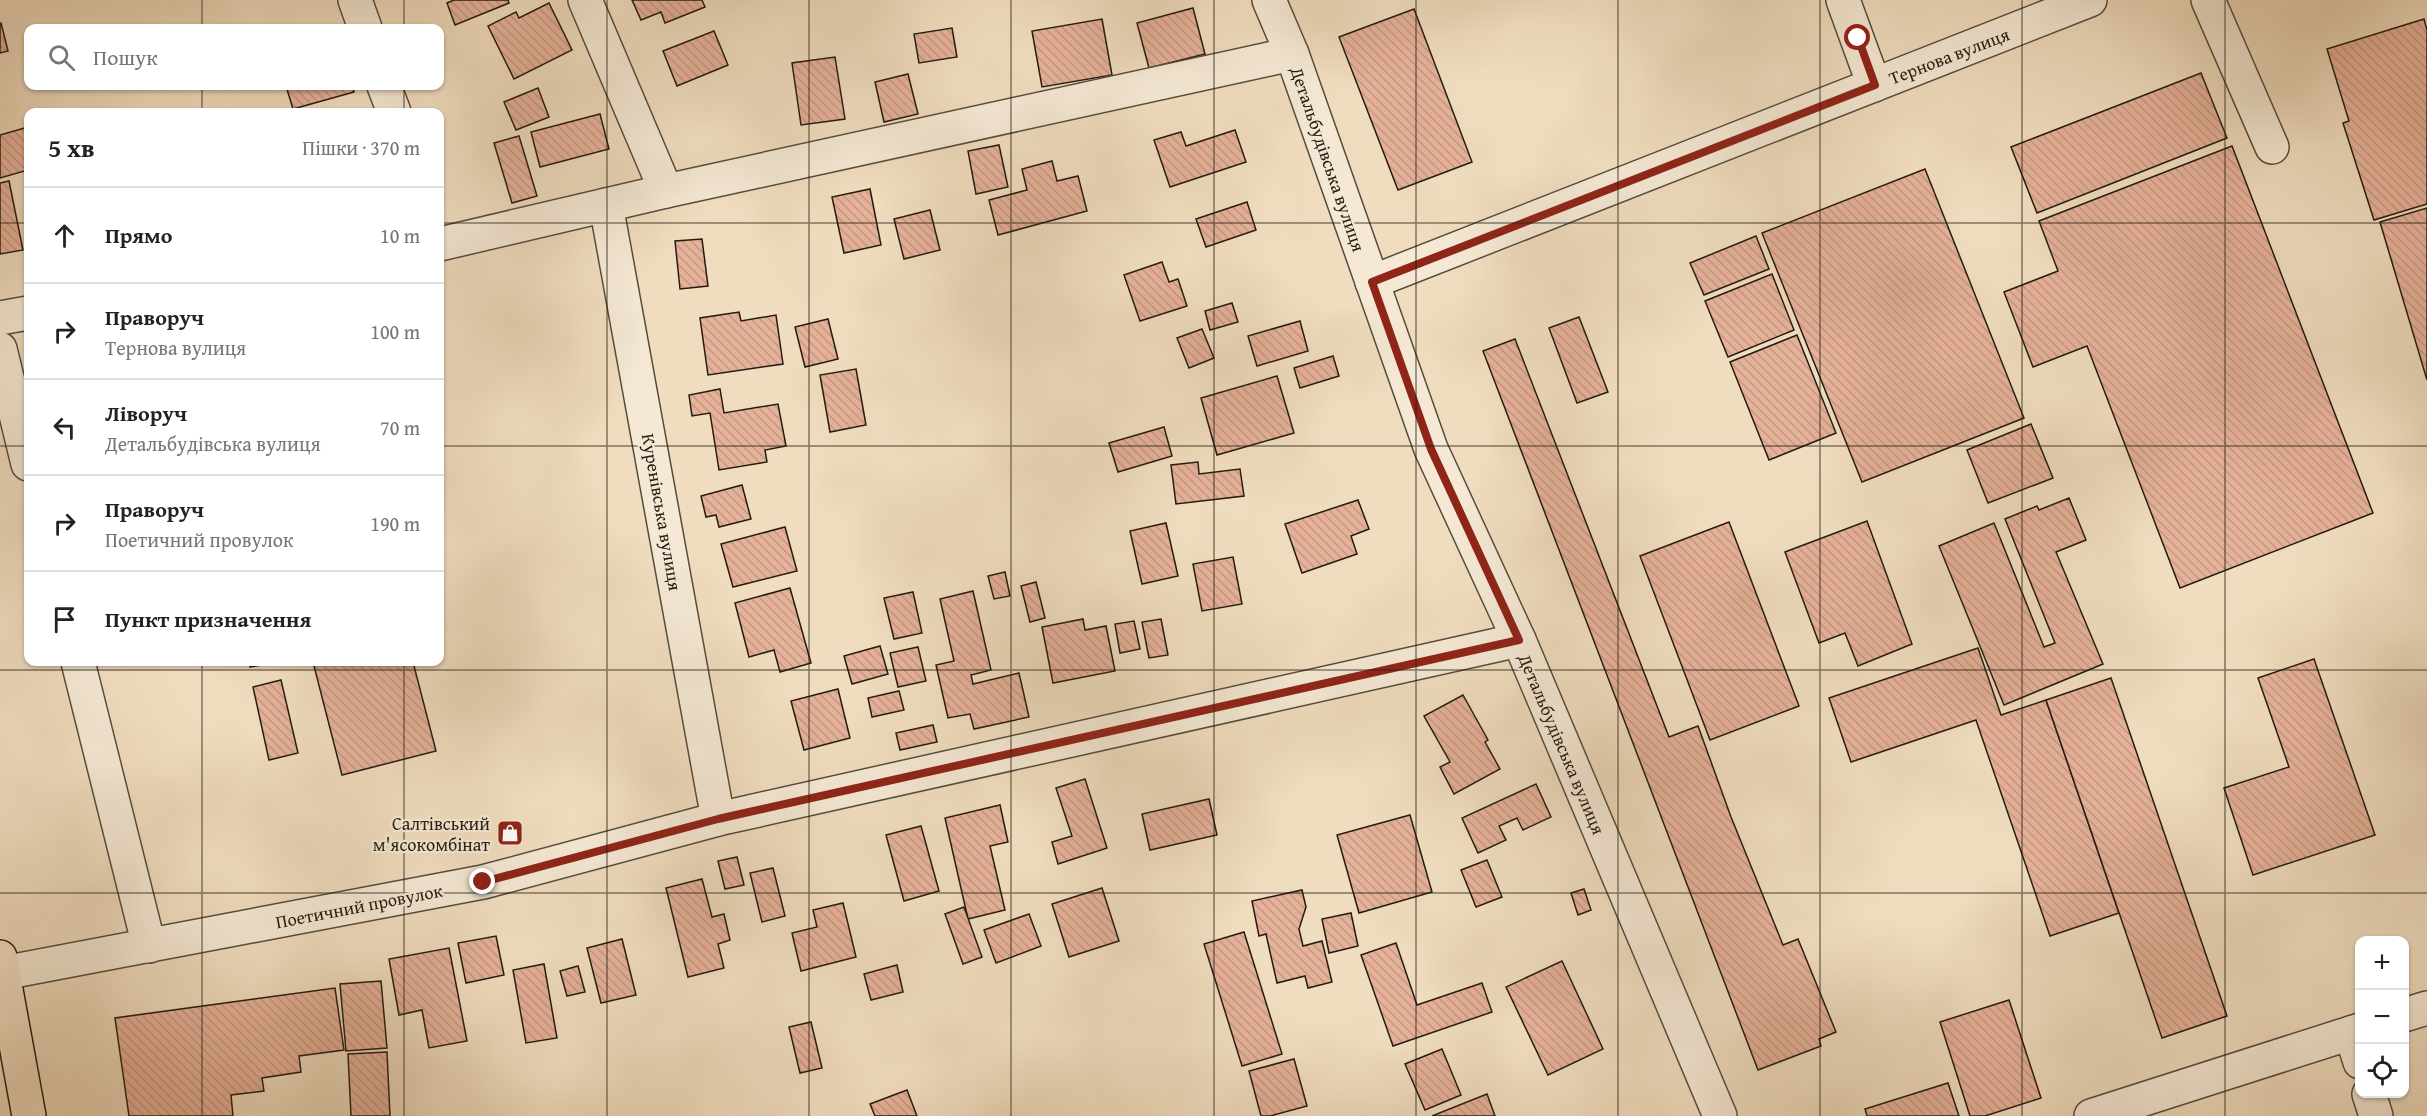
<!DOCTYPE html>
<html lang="uk">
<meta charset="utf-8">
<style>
body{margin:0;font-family:"Gentium Book Plus",serif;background:#f2f2f2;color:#222}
.controls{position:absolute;right:18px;bottom:18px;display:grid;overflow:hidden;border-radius:12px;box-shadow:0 2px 4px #0004}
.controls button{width:54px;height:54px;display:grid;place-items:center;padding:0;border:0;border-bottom:2px solid #e0e0e0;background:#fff;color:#222;font:30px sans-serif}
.stop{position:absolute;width:18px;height:18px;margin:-14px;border:4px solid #8f2418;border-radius:50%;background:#fff}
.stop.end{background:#8f2418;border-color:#fff;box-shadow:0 2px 6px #0008}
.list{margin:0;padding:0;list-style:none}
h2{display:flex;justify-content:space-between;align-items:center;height:78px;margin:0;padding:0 24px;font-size:26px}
h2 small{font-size:20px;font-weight:400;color:#767676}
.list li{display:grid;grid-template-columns:39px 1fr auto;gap:18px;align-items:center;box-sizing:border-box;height:96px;padding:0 24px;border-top:2px solid #e0e0e0}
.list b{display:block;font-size:22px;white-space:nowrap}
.list p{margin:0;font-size:20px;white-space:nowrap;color:#767676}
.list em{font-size:20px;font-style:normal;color:#767676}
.icon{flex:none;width:33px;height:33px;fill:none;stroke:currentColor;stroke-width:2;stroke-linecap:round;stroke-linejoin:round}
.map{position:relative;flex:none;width:2427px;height:1116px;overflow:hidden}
.search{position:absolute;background:#fff;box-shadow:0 2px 4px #0004;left:24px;top:24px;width:420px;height:66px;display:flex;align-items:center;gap:15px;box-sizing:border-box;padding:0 21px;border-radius:12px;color:#767676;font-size:22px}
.panel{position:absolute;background:#fff;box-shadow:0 2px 4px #0004;left:24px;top:108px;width:420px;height:558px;border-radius:12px}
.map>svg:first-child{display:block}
.building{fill:url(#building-back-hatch);stroke:#231b12;stroke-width:1.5}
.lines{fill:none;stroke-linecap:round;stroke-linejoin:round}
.minor-casing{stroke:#564c3d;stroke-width:36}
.major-casing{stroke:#231b12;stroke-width:36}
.minor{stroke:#f5e9d5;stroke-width:33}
.major{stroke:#f0ddbf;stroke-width:33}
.route{stroke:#8f2418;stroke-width:8}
.grid{fill:none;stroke:#231b12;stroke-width:1.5;stroke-opacity:0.55}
.labels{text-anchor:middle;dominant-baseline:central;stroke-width:4.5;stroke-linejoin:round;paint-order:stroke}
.street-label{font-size:18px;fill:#231b12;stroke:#f5e9d5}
.poi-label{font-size:18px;fill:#231b12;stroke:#f5e9d5;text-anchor:end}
</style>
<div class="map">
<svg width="2427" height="1116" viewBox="0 0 2427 1116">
<defs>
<pattern id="building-back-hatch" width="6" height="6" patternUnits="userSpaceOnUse" patternTransform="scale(1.5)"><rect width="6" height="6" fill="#e6b199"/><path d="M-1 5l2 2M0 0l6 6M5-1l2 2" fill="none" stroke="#c59883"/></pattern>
</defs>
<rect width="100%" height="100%" fill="#f0ddbf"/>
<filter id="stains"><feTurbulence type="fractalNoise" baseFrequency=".00333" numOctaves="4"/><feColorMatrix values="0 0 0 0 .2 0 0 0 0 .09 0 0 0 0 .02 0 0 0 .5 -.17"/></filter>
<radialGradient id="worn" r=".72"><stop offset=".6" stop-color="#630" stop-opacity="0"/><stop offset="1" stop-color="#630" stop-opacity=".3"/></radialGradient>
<!-- building -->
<g class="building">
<path d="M454 0H508L509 3 455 25 447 3Z"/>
<path d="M632 0H702L705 7 665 23 661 12 641 20Z"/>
<path d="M549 3 572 50 514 79 488 26 516 12 519 18Z"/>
<path d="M1193 8 1205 54 1149 68 1137 23Z"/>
<path d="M1414 9 1472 162 1398 190 1339 37Z"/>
<path d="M1102 19 1112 75 1042 87 1032 31Z"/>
<path d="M2424 19 2427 30V204L2374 220 2343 123 2349 121 2327 49Z"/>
<path d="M1 23 8 51 0 53V24Z"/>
<path d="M952 28 957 57 919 63 914 34Z"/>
<path d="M714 31 728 65 677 86 663 51Z"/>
<path d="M835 57 845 119 801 125 792 63Z"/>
<path d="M2201 73 2227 138 2037 213 2011 147Z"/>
<path d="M908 74 918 114 884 122 875 82Z"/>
<path d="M286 86H352L354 92 293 109Z"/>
<path d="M538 88 549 117 516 130 504 102Z"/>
<path d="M600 114 609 149 540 167 531 132Z"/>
<path d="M28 127V170L0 178V135Z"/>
<path d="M1235 130 1246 162 1170 187 1154 140 1181 132 1186 146Z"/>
<path d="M519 136 537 196 512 203 494 143Z"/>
<path d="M999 145 1008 187 976 194 968 151Z"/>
<path d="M2232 146 2373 513 2180 588 2087 346 2033 367 2004 292 2058 271 2039 221Z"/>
<path d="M1052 161 1057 181 1078 176 1087 211 998 235 989 200 1027 190 1022 169Z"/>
<path d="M1925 169 2024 418 1862 482 1762 233Z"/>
<path d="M9 181 23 250 0 254V183Z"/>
<path d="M870 189 881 245 844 253 832 197Z"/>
<path d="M1247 202 1256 230 1206 247 1196 219Z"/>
<path d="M2427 208V380L2380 222Z"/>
<path d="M930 210 940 250 904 259 894 219Z"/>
<path d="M1756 236 1769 269 1704 295 1690 263Z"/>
<path d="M702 239 708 286 680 289 675 241Z"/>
<path d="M1162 262 1169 282 1178 279 1187 306 1140 321 1124 275Z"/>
<path d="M1772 274 1794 330 1728 357 1705 301Z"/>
<path d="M1232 303 1238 322 1210 330 1205 311Z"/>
<path d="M739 312 741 321 776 315 783 364 708 375 700 318Z"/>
<path d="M1579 317 1608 392 1577 403 1549 328Z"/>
<path d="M828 319 838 359 805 367 795 327Z"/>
<path d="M1300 321 1308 351 1257 366 1248 336Z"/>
<path d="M1202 329 1214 358 1189 368 1177 338Z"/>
<path d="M1797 335 1836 433 1769 460 1730 362Z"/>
<path d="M1515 339 1669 737 1698 726 1731 817 1783 945 1798 939 1836 1032 1819 1039 1821 1046 1758 1070 1483 351Z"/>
<path d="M1333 356 1339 376 1300 388 1294 368Z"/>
<path d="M856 369 866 425 830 432 820 375Z"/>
<path d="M1277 376 1294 433 1217 455 1201 398Z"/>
<path d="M720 389 724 413 778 404 786 446 765 450 767 462 719 470 710 413 692 416 689 395Z"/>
<path d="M2031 424 2053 478 1988 503 1967 450Z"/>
<path d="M1164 427 1172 456 1118 472 1109 443Z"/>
<path d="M1198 462 1199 474 1240 469 1244 496 1176 504 1171 465Z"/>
<path d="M742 485 751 519 719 527 716 515 706 517 701 496Z"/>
<path d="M2069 498 2086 540 2056 552 2103 664 2004 705 1939 546 1994 523 2044 647 2055 643 2005 519 2037 506 2039 510Z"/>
<path d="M1358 500 1369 529 1351 536 1357 554 1302 573 1285 524Z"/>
<path d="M1867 521 1912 644 1858 666 1845 633 1819 643 1785 552Z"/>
<path d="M1729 522 1799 706 1710 740 1640 556Z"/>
<path d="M1166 523 1178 576 1142 584 1130 531Z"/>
<path d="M785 527 797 571 733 587 721 544Z"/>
<path d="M1233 557 1242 604 1202 611 1193 564Z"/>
<path d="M1005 572 1010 596 994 599 988 576Z"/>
<path d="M1036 582 1045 618 1030 622 1021 586Z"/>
<path d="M790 588 811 663 780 672 774 650 749 657 735 603Z"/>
<path d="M973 591 991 670 971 675 973 684 1019 673 1029 717 974 729 970 714 948 718 936 665 954 661 940 599Z"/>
<path d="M913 592 922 633 894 639 884 598Z"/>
<path d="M1083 619 1085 630 1106 626 1115 671 1053 683 1042 627Z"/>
<path d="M1161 619 1168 655 1149 658 1142 622Z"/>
<path d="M1134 621 1140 649 1120 653 1115 624Z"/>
<path d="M880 646 888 674 852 684 844 656Z"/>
<path d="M918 647 926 681 898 687 890 653Z"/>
<path d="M1978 648 2001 715 2046 700 2119 913 2050 936 1976 720 1851 762 1829 698Z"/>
<path d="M2314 659 2375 835 2253 875 2224 788 2289 767 2258 678Z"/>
<path d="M249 662H274V663L250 667Z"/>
<path d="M313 662H413L436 751 342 775Z"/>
<path d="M2111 678 2227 1016 2162 1038 2046 700Z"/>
<path d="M281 680 298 753 269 760 253 687Z"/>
<path d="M838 689 850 738 804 750 791 701Z"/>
<path d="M899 691 904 710 872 717 868 698Z"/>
<path d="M1463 695 1488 740 1485 742 1500 769 1454 794 1440 767 1450 762 1424 716Z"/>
<path d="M933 725 937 742 900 750 896 733Z"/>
<path d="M1085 779 1107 848 1058 864 1052 842 1072 836 1056 788Z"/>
<path d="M1536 784 1551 817 1523 830 1517 818 1499 826 1506 840 1478 853 1462 818Z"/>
<path d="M1209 799 1217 835 1150 850 1142 814Z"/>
<path d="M1000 805 1008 842 990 846 1005 910 968 919 945 818Z"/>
<path d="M1410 815 1432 892 1359 913 1337 835Z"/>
<path d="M921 826 939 891 904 901 886 835Z"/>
<path d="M737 857 744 885 725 889 718 861Z"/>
<path d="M1487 860 1502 897 1476 907 1461 870Z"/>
<path d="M773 868 785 916 762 922 750 873Z"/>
<path d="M702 879 712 917 724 914 730 940 718 944 724 968 688 977 666 888Z"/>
<path d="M1102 888 1119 941 1069 957 1052 904Z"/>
<path d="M1584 889 1591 910 1578 915 1571 893Z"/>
<path d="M1302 890 1306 907 1299 929 1303 946 1322 941 1332 982 1308 988 1305 976 1277 983 1266 934 1259 936 1252 901Z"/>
<path d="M843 903 856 957 801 971 792 933 817 927 813 910Z"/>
<path d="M964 907 982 957 963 964 945 914Z"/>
<path d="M1351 913 1358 946 1329 953 1322 919Z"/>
<path d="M1029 914 1041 946 996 963 984 930Z"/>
<path d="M1244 932 1282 1054 1242 1066 1204 944Z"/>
<path d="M496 936 504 975 466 983 458 943Z"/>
<path d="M622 939 636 995 601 1003 587 948Z"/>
<path d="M1396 943 1417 1005 1482 983 1492 1012 1393 1046 1361 955Z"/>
<path d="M449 948 467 1041 429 1048 422 1010 399 1015 389 959Z"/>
<path d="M1562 961 1603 1049 1548 1075 1506 987Z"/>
<path d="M544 964 557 1038 526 1043 513 970Z"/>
<path d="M897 965 903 992 871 1000 864 974Z"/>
<path d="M578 966 585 992 567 996 560 971Z"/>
<path d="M381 981 387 1048 346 1051 340 984Z"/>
<path d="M335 988 344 1050 299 1056 301 1072 262 1078 264 1091 231 1095 233 1116H129L115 1018Z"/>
<path d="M2009 1000 2041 1098 1985 1116H1970L1940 1022Z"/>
<path d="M811 1022 822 1068 800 1073 789 1027Z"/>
<path d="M1442 1049 1461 1095 1425 1110 1405 1064Z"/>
<path d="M387 1052 390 1116H351L348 1054Z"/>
<path d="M1294 1059 1307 1106 1270 1116H1261L1249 1071Z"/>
<path d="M1948 1083 1959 1116H1867L1865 1109Z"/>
<path d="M907 1090 917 1116H875L870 1104Z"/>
<path d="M1487 1094 1495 1116H1432Z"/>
</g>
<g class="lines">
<defs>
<g id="minor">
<path d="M355 0 365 28"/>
<path d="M585 0 666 191"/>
<path d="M1269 0 1292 54 1431 449 1519 640 1720 1116"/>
<path d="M1843 0 1874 85"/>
<path d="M2208 0 2272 147"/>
<path d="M384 86 394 112"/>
<path d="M606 205 718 819"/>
<path d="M440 244 666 191 1292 54"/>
<path d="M1372 282 2090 0"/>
<path d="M0 318 28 313"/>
<path d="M0 349 28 464"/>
<path d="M78 662 149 946"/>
<path d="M3 973 483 882 718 819 1519 640"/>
<path d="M2404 1015 2427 1008"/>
<path d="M2351 1033 2360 1062"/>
<path d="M2369 1094 2376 1116"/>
<path d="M2091 1116 2360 1030"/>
</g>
<path id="major" d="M0 957 29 1116"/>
</defs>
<!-- minor casing -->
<use href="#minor" class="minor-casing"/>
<!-- major casing -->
<use href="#major" class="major-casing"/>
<!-- minor -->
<use href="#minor" class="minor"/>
<!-- major -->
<use href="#major" class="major"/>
</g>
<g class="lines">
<!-- route -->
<path class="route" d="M483 882 718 819 1519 640 1431 449 1372 282 1875 85 1858 38"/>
</g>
<!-- grid -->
<path class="grid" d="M202 0V28M404 0V28M607 0V1116M809 0V1116M1011 0V1116M1214 0V1116M1416 0V1116M1618 0V1116M1820 0V1116M2022 0V1116M2225 0V1116M202 86V112M404 86V112M0 223H28M440 223H2427M0 446H28M440 446H2427M202 662V1116M404 662V1116M0 670H2427M0 893H2427"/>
<!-- icons -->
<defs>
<symbol id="shop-square" viewBox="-11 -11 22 22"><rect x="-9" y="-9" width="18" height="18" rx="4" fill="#8f2418" stroke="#f5e9d5"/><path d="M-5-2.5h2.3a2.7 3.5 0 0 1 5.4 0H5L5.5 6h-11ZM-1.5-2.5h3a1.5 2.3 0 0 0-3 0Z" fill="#fff"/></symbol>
</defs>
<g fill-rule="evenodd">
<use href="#shop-square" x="495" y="818" width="30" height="30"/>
</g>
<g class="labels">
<!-- street labels -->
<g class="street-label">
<text transform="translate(1949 56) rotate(-21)">Тернова вулиця</text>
<text transform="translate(1328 159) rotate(71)">Детальбудівська вулиця</text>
<text transform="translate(662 512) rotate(80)">Куренівська вулиця</text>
<text transform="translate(1562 744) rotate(67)">Детальбудівська вулиця</text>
<text transform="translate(359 906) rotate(-11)">Поетичний провулок</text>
</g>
<!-- poi labels -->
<g class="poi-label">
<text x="490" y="823">Салтівський<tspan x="490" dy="21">м'ясокомбінат</tspan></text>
</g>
</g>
<rect width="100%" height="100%" filter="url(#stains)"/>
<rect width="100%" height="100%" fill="url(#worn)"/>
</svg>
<div class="controls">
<button>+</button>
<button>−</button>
<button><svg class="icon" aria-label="locate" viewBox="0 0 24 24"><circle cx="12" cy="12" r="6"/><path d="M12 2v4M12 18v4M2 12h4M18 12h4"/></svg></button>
</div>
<div class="stop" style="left:1858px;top:38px"></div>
<div class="stop end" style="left:483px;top:882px"></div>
<div class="search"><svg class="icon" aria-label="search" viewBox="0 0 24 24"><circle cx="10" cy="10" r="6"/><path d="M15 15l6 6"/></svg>Пошук</div>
<section class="panel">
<h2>5 хв<small>Пішки · 370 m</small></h2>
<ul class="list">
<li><svg class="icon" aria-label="ahead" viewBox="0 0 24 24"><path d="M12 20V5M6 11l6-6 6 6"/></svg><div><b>Прямо</b></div><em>10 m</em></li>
<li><svg class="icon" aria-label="right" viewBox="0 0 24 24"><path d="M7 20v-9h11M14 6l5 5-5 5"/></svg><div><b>Праворуч</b><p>Тернова вулиця</p></div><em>100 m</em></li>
<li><svg class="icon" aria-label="left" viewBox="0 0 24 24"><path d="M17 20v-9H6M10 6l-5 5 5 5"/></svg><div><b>Ліворуч</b><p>Детальбудівська вулиця</p></div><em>70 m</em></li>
<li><svg class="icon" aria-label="right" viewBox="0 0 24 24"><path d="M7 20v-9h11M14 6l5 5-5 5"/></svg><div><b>Праворуч</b><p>Поетичний провулок</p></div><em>190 m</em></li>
<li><svg class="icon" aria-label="arrive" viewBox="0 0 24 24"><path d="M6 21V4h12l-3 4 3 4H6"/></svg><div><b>Пункт призначення</b></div></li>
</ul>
</section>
</div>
